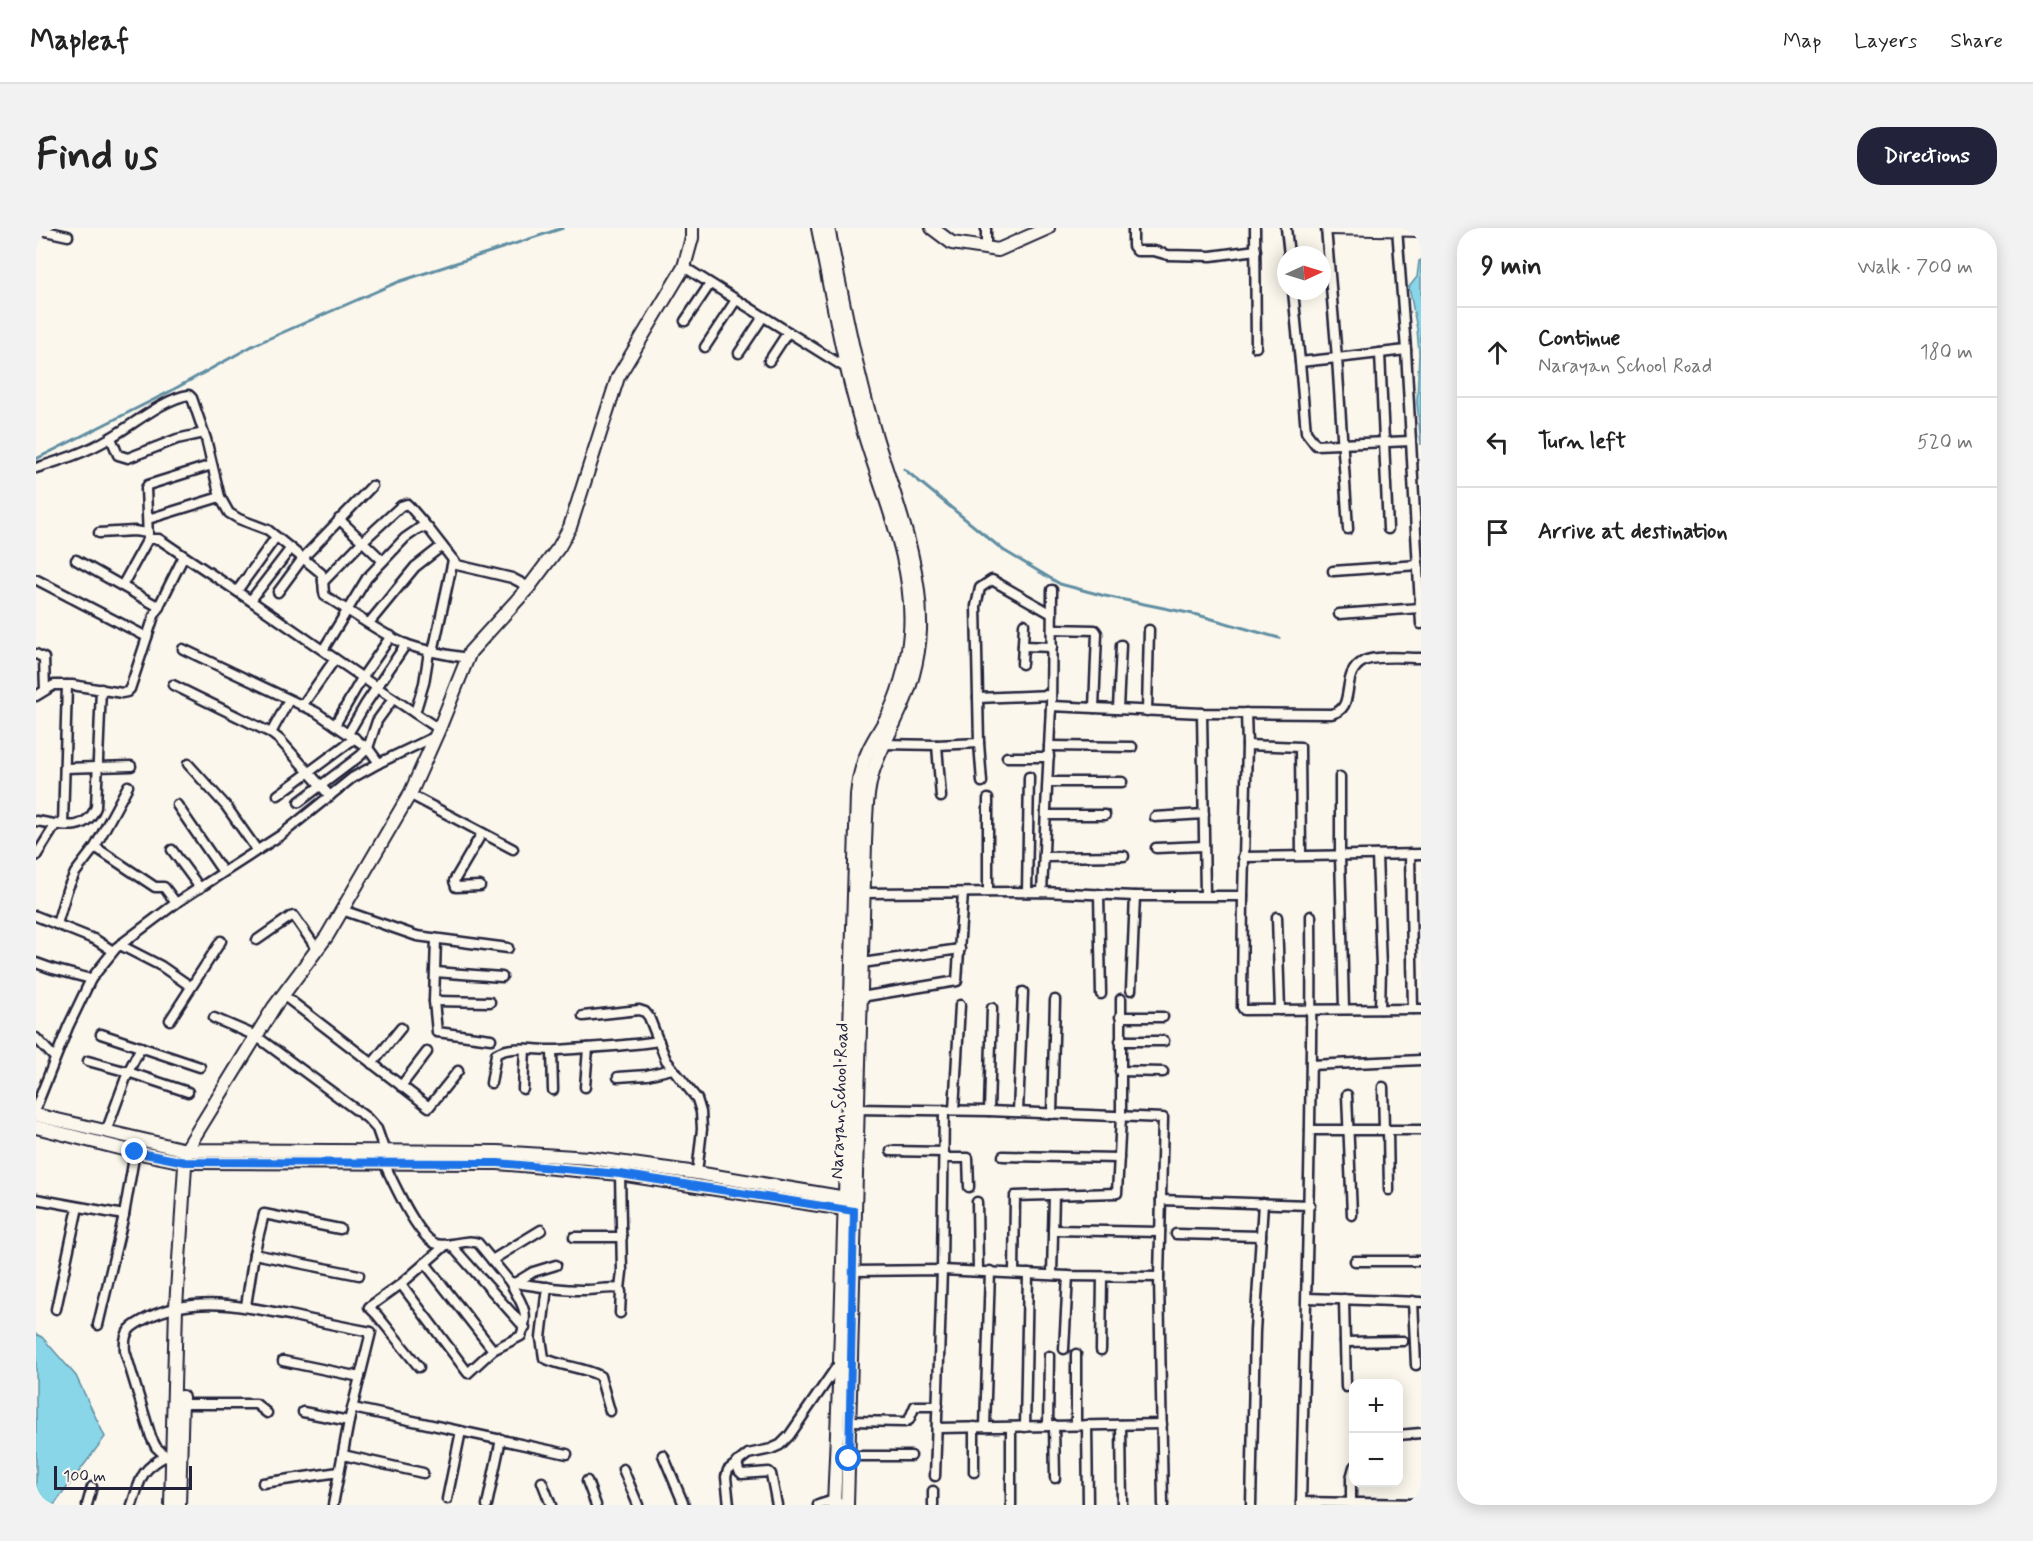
<!DOCTYPE html>
<meta charset="utf-8">
<style>
body{margin:0;font-family:Mynerve,sans-serif;background:#f2f2f2;color:#222}
.controls{position:absolute;right:18px;bottom:18px;display:grid;overflow:hidden;border-radius:12px;box-shadow:0 3px 15px #0003}
.controls button{width:54px;height:54px;display:grid;place-items:center;padding:0;border:0;border-bottom:2px solid #e0e0e0;background:#fff;color:#222;font:30px sans-serif}
.compass{position:absolute;left:1241px;top:18px;width:54px;height:54px;border-radius:50%;background:#fff;box-shadow:0 3px 15px #0003;rotate:86deg}
.scale{position:absolute;left:18px;bottom:15px;width:138px;box-sizing:border-box;padding-left:6px;border:3px solid #22223b;border-top:0;font-size:16px;line-height:21px;white-space:nowrap;color:#22223b;-webkit-text-stroke:4px #fbf7ec;paint-order:stroke}
.stop{position:absolute;width:18px;height:18px;margin:-14px;border:4px solid #1a73e8;border-radius:50%;background:#fff}
.stop.end{background:#1a73e8;border-color:#fff;box-shadow:0 2px 6px #0008}
.list{margin:0;padding:0;list-style:none}
h2{display:flex;justify-content:space-between;align-items:center;height:78px;margin:0;padding:0 24px;font-size:26px}
h2 small{font-size:20px;font-weight:400;color:#767676}
.list li{display:grid;grid-template-columns:39px 1fr auto;gap:18px;align-items:center;box-sizing:border-box;height:90px;padding:0 24px;border-top:2px solid #e0e0e0}
.list b{display:block;font-size:22px;white-space:nowrap}
.list p{margin:0;font-size:20px;white-space:nowrap;color:#767676}
.list em{font-size:20px;font-style:normal;color:#767676}
.icon{flex:none;width:33px;height:33px;fill:none;stroke:currentColor;stroke-width:2;stroke-linecap:round;stroke-linejoin:round}
.map{position:relative;flex:none;width:1385px;height:1277px;overflow:hidden;border-radius:24px}
header{display:flex;align-items:center;gap:36px;box-sizing:border-box;height:84px;padding:0 30px;background:#fff;border-bottom:2px solid #e0e0e0}
header strong{font-size:28px}
nav{display:flex;gap:33px;margin-inline-start:auto;font-size:21px}
.intro{display:flex;align-items:center;justify-content:space-between;box-sizing:border-box;height:144px;padding:0 36px}
h1{margin:0;font-size:42px}
.button{padding:15px 27px;border-radius:24px;background:#22223b;color:#fff;font-size:21px;font-weight:700}
main{display:flex;gap:36px;padding:0 36px}
aside{flex:1;background:#fff;border-radius:24px;box-shadow:0 3px 15px #0003}
.map>svg:first-child{display:block}
.water{fill:#89d6e8;stroke:#608ea3;stroke-width:1.5}
.lines{fill:none;stroke-linecap:round;stroke-linejoin:round}
.stream{stroke:#608ea3;stroke-width:3}
.street-casing{stroke:#22223b;stroke-width:13}
.secondary-casing{stroke:#22223b;stroke-width:16}
.street{stroke:#fbf7ec;stroke-width:8}
.secondary{stroke:#fbf7ec;stroke-width:12}
.route{stroke:#1a73e8;stroke-width:8}
.labels{text-anchor:middle;dominant-baseline:central;stroke-width:6;stroke-linejoin:round;paint-order:stroke}
.street-label{font-size:18px;fill:#22223b;stroke:#fbf7ec}
</style>
<header>
<strong>Mapleaf</strong>
<nav><a>Map</a><a>Layers</a><a>Share</a></nav>
</header>
<div class="intro"><h1>Find us</h1><a class="button">Directions</a></div>
<main>
<div class="map">
<svg width="1385" height="1277" viewBox="0 0 1385 1277">
<rect width="100%" height="100%" fill="#fbf7ec"/>
<filter id="ink" filterUnits="userSpaceOnUse"><feTurbulence type="fractalNoise" baseFrequency=".0167" numOctaves="2"/><feDisplacementMap in="SourceGraphic" scale="12" xChannelSelector="R" yChannelSelector="G"/><feConvolveMatrix kernelMatrix="1 2 1 2 8 2 1 2 1" color-interpolation-filters="sRGB"/></filter>
<g filter="url(#ink)">
<!-- water -->
<g class="water">
<path d="M1385 32V217L1381 174 1383 125 1381 101 1373 59 1381 49 1383 33Z"/>
<path d="M0 1106 6 1109 40 1148 69 1209 18 1277H0Z"/>
</g>
<g class="lines">
<!-- stream -->
<g class="stream">
<path d="M0 231 131 165 218 117 362 54 527 0"/>
<path d="M868 241 967 322 1024 356 1069 368 1162 387 1243 410"/>
</g>
<defs>
<g id="street">
<path d="M1097 0V18L1101 23H1118L1132 27 1175 28 1220 22"/>
<path d="M1219 0 1220 119"/>
<path d="M1250 0 1253 27"/>
<path d="M1361 0 1370 122 1385 396"/>
<path d="M0 1 32 8"/>
<path d="M950 20V0"/>
<path d="M648 39 810 140 814 139"/>
<path d="M1257 63 1264 134 1301 130 1290 0"/>
<path d="M649 93 674 56"/>
<path d="M669 119 700 72"/>
<path d="M703 125 727 89"/>
<path d="M1344 125 1352 301"/>
<path d="M733 133 752 104"/>
<path d="M1264 134 1270 204 1280 217 1375 213"/>
<path d="M75 210 82 227 92 230 141 211 168 205"/>
<path d="M0 240C26 232 51 224 74 210 95 198 129 170 153 167L156 170 170 211 184 269 193 285 203 291 232 302 285 345C289 353 286 360 289 368 313 382 343 405 369 416 389 423 410 427 432 430"/>
<path d="M112 291 184 269"/>
<path d="M303 291 347 333"/>
<path d="M1312 301 1301 130 1370 122"/>
<path d="M63 305 98 303 112 305"/>
<path d="M112 311 110 260 112 257 176 237"/>
<path d="M40 332 123 379"/>
<path d="M1297 343 1382 337"/>
<path d="M1 352 111 409"/>
<path d="M287 354 327 313 365 278 371 276 374 279 393 301"/>
<path d="M86 358 112 311H123L148 328"/>
<path d="M201 363 240 309"/>
<path d="M242 364 267 330 336 258"/>
<path d="M215 372 255 320"/>
<path d="M1303 386 1384 380"/>
<path d="M333 395 379 339 406 318"/>
<path d="M1016 401 1059 402 1061 405 1058 480"/>
<path d="M987 418 1016 419"/>
<path d="M147 421 280 484 332 520 343 535"/>
<path d="M287 422 331 350 369 310 385 299 393 301 421 337 476 350 493 359"/>
<path d="M397 424 417 332"/>
<path d="M0 426 8 430 9 462"/>
<path d="M986 436 988 396"/>
<path d="M137 457 235 505 244 512 294 568"/>
<path d="M0 468 18 457H36L86 465 91 464 94 461 118 388 148 328C234 384 317 445 403 501"/>
<path d="M942 470 1015 467"/>
<path d="M266 478 299 431"/>
<path d="M1082 481 1085 417"/>
<path d="M1015 483 1016 362"/>
<path d="M1111 483 1113 402"/>
<path d="M379 485 388 455 393 424"/>
<path d="M1166 485 1169 667"/>
<path d="M299 497 326 450 355 408"/>
<path d="M235 505 253 472"/>
<path d="M312 506 329 477 370 416"/>
<path d="M943 515 946 554"/>
<path d="M847 516 901 517 943 515 940 378 944 360 956 352 1016 386"/>
<path d="M901 517 905 569"/>
<path d="M1211 517 1264 519 1265 627"/>
<path d="M1013 518 1096 519"/>
<path d="M971 529H1013"/>
<path d="M152 536 190 578 221 622"/>
<path d="M29 540 95 538"/>
<path d="M1304 549V627L1308 781"/>
<path d="M1012 554H1086"/>
<path d="M373 566 477 621"/>
<path d="M242 567 319 510"/>
<path d="M952 571V664"/>
<path d="M263 574 324 528 332 520 341 493 357 471"/>
<path d="M141 577 187 644"/>
<path d="M1010 587H1069"/>
<path d="M1119 589 1168 586"/>
<path d="M0 593C23 596 49 607 60 579L65 461"/>
<path d="M27 597 31 457"/>
<path d="M59 619 119 659H128L140 675"/>
<path d="M1120 620 1168 618"/>
<path d="M136 622 164 660"/>
<path d="M1374 626 1377 781"/>
<path d="M1341 627 1345 740 1344 781"/>
<path d="M0 628 20 596"/>
<path d="M1008 629 1088 628"/>
<path d="M1207 629 1385 626"/>
<path d="M444 658 420 659 418 653 446 605"/>
<path d="M991 664 993 549"/>
<path d="M1006 664 1015 478 1166 485 1295 486C1322 481 1302 446 1328 433 1341 427 1370 430 1385 430"/>
<path d="M824 665 1006 664 1099 668H1207L1206 779 1208 782 1385 781"/>
<path d="M1063 666 1065 766"/>
<path d="M1207 668 1211 517 1210 485"/>
<path d="M306 682 381 708 472 720"/>
<path d="M0 688 60 712 77 723"/>
<path d="M1241 689 1244 782"/>
<path d="M21 696 31 662 39 645 59 619 92 558"/>
<path d="M400 711 398 773 401 804 455 811"/>
<path d="M221 712 254 689 258 688 281 721"/>
<path d="M84 717 125 738 154 758"/>
<path d="M0 735 17 741 55 751"/>
<path d="M826 735 924 721"/>
<path d="M399 744 466 749"/>
<path d="M1095 762 1099 668"/>
<path d="M247 767 393 879 422 843"/>
<path d="M825 769 921 753 927 665"/>
<path d="M398 773 454 774"/>
<path d="M547 788 603 782 609 784 613 789 630 832 661 871 665 884 666 901 661 945"/>
<path d="M1084 789H1127"/>
<path d="M178 790 220 808 331 890 341 901 349 924"/>
<path d="M134 792 185 713"/>
<path d="M65 806 164 839"/>
<path d="M0 810 19 830"/>
<path d="M1084 813H1128"/>
<path d="M105 819 92 844 152 864"/>
<path d="M516 823 517 862"/>
<path d="M52 833 92 844 70 904"/>
<path d="M336 836 365 800"/>
<path d="M1275 837 1385 832"/>
<path d="M1084 843 1127 844"/>
<path d="M582 849 611 847 636 841"/>
<path d="M455 855 460 826C475 816 503 823 520 822 554 820 589 818 623 813"/>
<path d="M365 858 391 824"/>
<path d="M549 859 552 820"/>
<path d="M1347 859 1348 902"/>
<path d="M487 861 489 821"/>
<path d="M1311 867 1316 987"/>
<path d="M0 879 32 799 55 751 80 720 140 675 245 607 316 550 343 535 400 508"/>
<path d="M818 881 953 883 1127 890 1123 1049 1127 1277"/>
<path d="M918 882 924 777"/>
<path d="M953 883 956 780"/>
<path d="M982 884 987 764"/>
<path d="M1016 886 1019 772"/>
<path d="M1274 902H1385"/>
<path d="M1352 902 1353 962"/>
<path d="M855 923 908 924"/>
<path d="M967 928 1083 930"/>
<path d="M908 930H932L933 959"/>
<path d="M348 935C357 953 382 1011 401 1016 415 1020 429 1010 442 1015L474 1054C498 1058 522 1062 546 1062 557 1063 575 1058 584 1061L585 1064 584 1085"/>
<path d="M0 971 88 987"/>
<path d="M1125 972 1274 977"/>
<path d="M941 974 942 1043"/>
<path d="M1017 1002 1124 1004"/>
<path d="M1140 1006 1225 1008"/>
<path d="M538 1009H586"/>
<path d="M415 1017 489 1100"/>
<path d="M218 1026 323 1047"/>
<path d="M456 1032 505 1002"/>
<path d="M1319 1033H1385"/>
<path d="M389 1035 457 1122 485 1108C494 1083 486 1077 474 1054"/>
<path d="M817 1043 906 1042 1032 1048 1123 1049"/>
<path d="M978 1045 979 968 1081 965 1085 889V771"/>
<path d="M1016 1046 1018 967"/>
<path d="M479 1055 497 1044 520 1037"/>
<path d="M365 1056 432 1145 457 1122"/>
<path d="M511 1059 505 1110 508 1130C526 1139 547 1139 564 1148L574 1183"/>
<path d="M584 1061 586 1044 584 946"/>
<path d="M1271 1070 1385 1074"/>
<path d="M1308 1071 1310 1159"/>
<path d="M1377 1073 1380 1137"/>
<path d="M210 1078 218 1026 228 986 304 1001"/>
<path d="M20 1081 42 979"/>
<path d="M62 1097 88 987 99 924"/>
<path d="M1309 1114 1367 1113"/>
<path d="M1028 1121 1032 1048"/>
<path d="M1065 1122 1066 1049"/>
<path d="M247 1133 324 1149"/>
<path d="M383 1139 341 1087 333 1079 365 1056 410 1017"/>
<path d="M142 1176H220L231 1185"/>
<path d="M317 1180 531 1226"/>
<path d="M267 1184 313 1193"/>
<path d="M814 1193 869 1194 873 1192 879 1178H902"/>
<path d="M1018 1197 1019 1250"/>
<path d="M1040 1197V1126"/>
<path d="M1051 1197 1052 1277"/>
<path d="M1085 1197 1086 1277"/>
<path d="M1012 1198 1013 1128"/>
<path d="M949 1199 954 1043"/>
<path d="M989 1199 992 1046"/>
<path d="M902 1200 1126 1196"/>
<path d="M1362 1207 1385 1205"/>
<path d="M307 1227 387 1245"/>
<path d="M627 1227 648 1277"/>
<path d="M813 1228H875"/>
<path d="M135 1233 120 1219 115 1209 89 1123C87 1102 95 1098 113 1089 159 1067 209 1078 258 1088 283 1094 309 1099 335 1104L313 1193 297 1277"/>
<path d="M701 1234 703 1243 706 1246 733 1244 735 1246 741 1277"/>
<path d="M587 1241 602 1277"/>
<path d="M938 1244V1199"/>
<path d="M899 1248 906 1042 908 882"/>
<path d="M551 1253 560 1277"/>
<path d="M506 1254 515 1277"/>
<path d="M227 1255 303 1244"/>
<path d="M411 1271 425 1203"/>
<path d="M1265 1274 1385 1276"/>
<path d="M1315 1275V1250L1318 1239"/>
<path d="M51 1277 56 1259"/>
<path d="M96 1277C105 1250 104 1242 130 1228"/>
<path d="M451 1277 465 1211"/>
<path d="M693 1277 690 1249 692 1242 712 1226 735 1221 744 1217 753 1208 804 1134"/>
<path d="M782 1277 798 1272 808 1277"/>
<path d="M897 1277V1263"/>
<path d="M975 1277V1199"/>
<path d="M1215 1277 1219 1103 1227 975"/>
<path d="M1265 1277C1269 1081 1277 885 1275 688"/>
</g>
<g id="secondary">
<path d="M782 0C796 69 808 138 828 205 847 269 879 335 874 404 872 430 865 459 854 483 845 502 831 519 826 540 823 549 822 558 821 567L804 1134 798 1277"/>
<path d="M792 0C806 67 818 134 837 199 856 266 886 331 884 402 883 431 874 463 861 489 853 507 843 524 837 543 830 566 830 591 829 615L811 1277"/>
<path d="M896 0 916 15 962 22 1012 0"/>
<path d="M1293 0 1385 2"/>
<path d="M0 887 150 922 462 924 553 930 661 945 816 971"/>
<path d="M0 899 99 924 149 934 462 935 584 946 814 982"/>
<path d="M135 1277 140 1079 150 922 238 779 291 708 375 564 403 501 434 424 493 359 523 319 534 299 582 149 648 39 656 10V0"/>
<path d="M143 1277 146 1169"/>
</g>
</defs>
<!-- street casing -->
<use href="#street" class="street-casing"/>
<!-- secondary casing -->
<use href="#secondary" class="secondary-casing"/>
<!-- street -->
<use href="#street" class="street"/>
<!-- secondary -->
<use href="#secondary" class="secondary"/>
</g>
</g>
<g class="lines" filter="url(#ink)">
<!-- route -->
<path class="route" d="M99 924 149 934 462 935 584 946 818 983 813 1231"/>
</g>
<g class="labels">
<!-- street labels -->
<g class="street-label">
<text transform="translate(804 873) rotate(-88)">Narayan School Road</text>
</g>
</g>
</svg>
<div class="controls">
<button>+</button>
<button>−</button>
</div>
<svg class="compass" viewBox="-18 -18 36 36"><path d="M0-13l5 13h-10z" fill="#e53935"/><path d="M0 13l5-13h-10z" fill="#767676"/></svg>
<div class="scale">100 m</div>
<div class="stop" style="left:813px;top:1231px"></div>
<div class="stop end" style="left:99px;top:924px"></div>
</div>
<aside>
<h2>9 min<small>Walk · 700 m</small></h2>
<ul class="list">
<li><svg class="icon" aria-label="ahead" viewBox="0 0 24 24"><path d="M12 20V5M6 11l6-6 6 6"/></svg><div><b>Continue</b><p>Narayan School Road</p></div><em>180 m</em></li>
<li><svg class="icon" aria-label="left" viewBox="0 0 24 24"><path d="M17 20v-9H6M10 6l-5 5 5 5"/></svg><div><b>Turn left</b></div><em>520 m</em></li>
<li><svg class="icon" aria-label="arrive" viewBox="0 0 24 24"><path d="M6 21V4h12l-3 4 3 4H6"/></svg><div><b>Arrive at destination</b></div></li>
</ul>
</aside>
</main>
